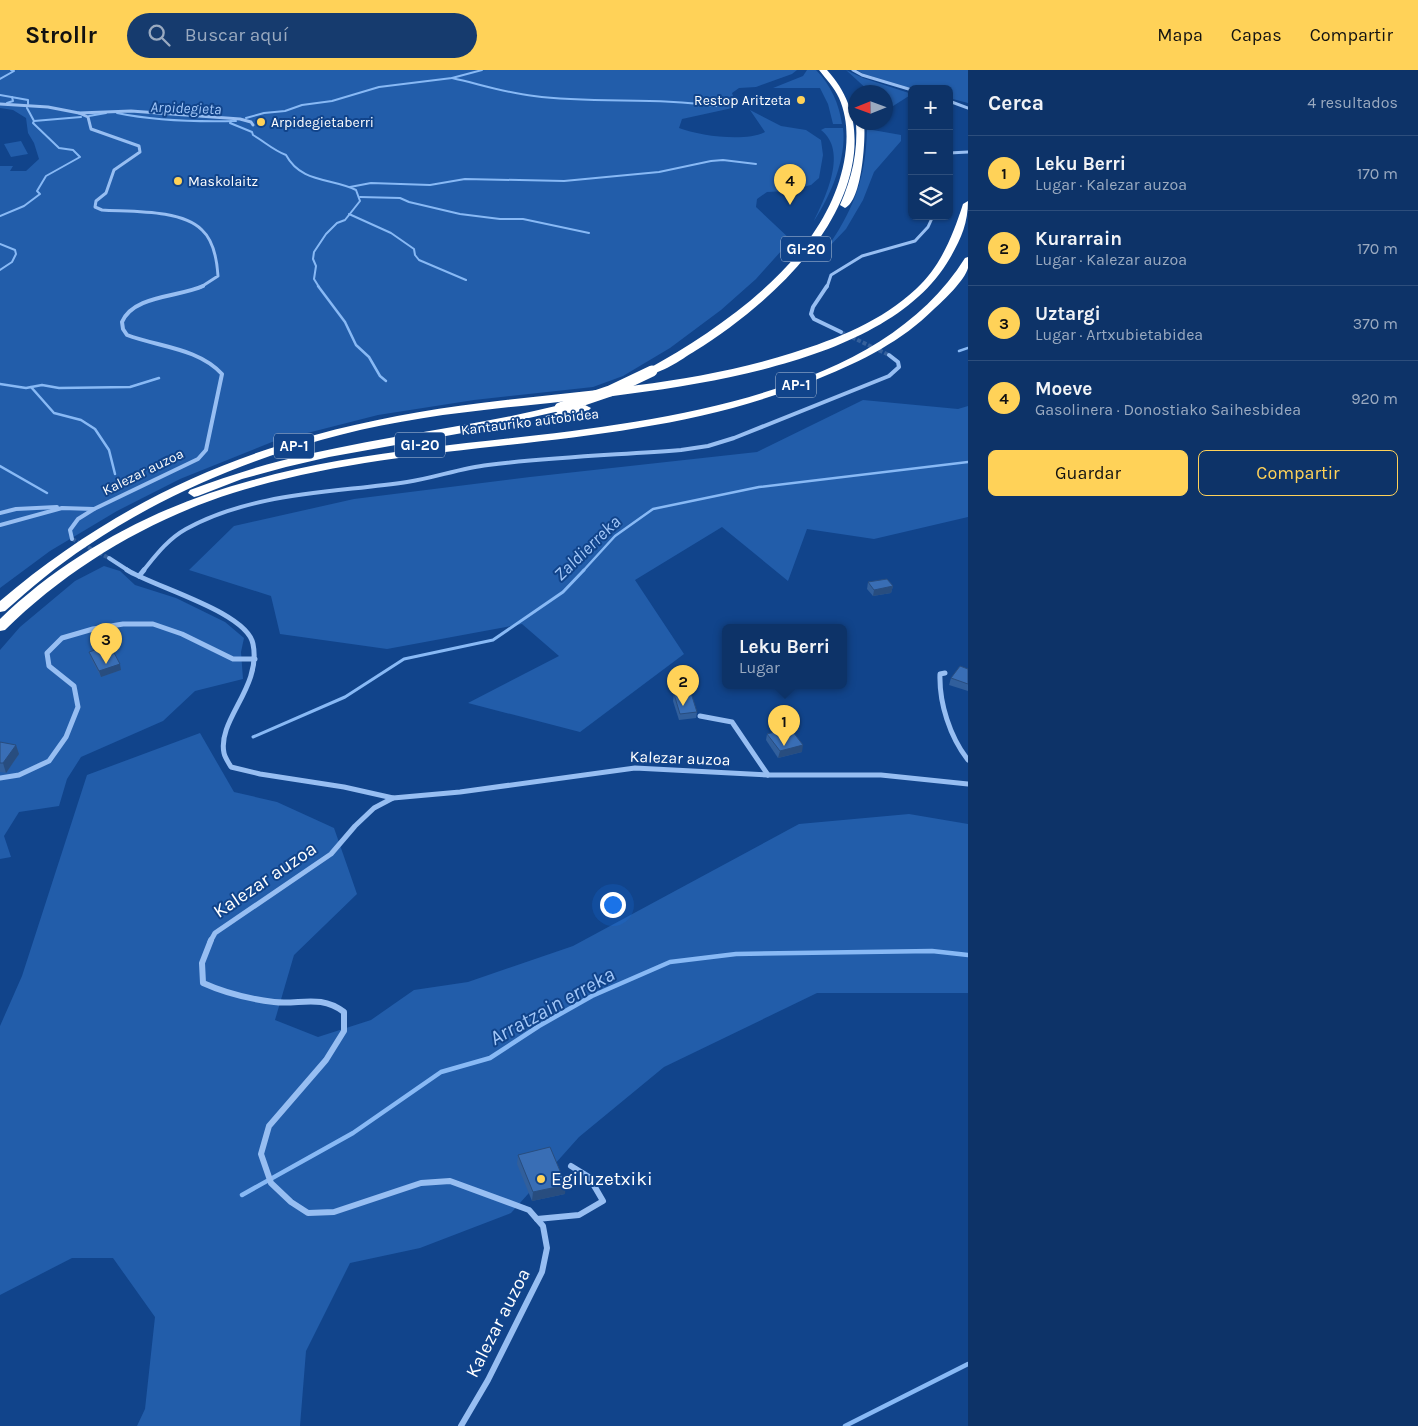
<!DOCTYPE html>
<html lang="es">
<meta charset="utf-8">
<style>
body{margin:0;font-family:Karla,sans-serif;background:#163b6e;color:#f1f3f6}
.controls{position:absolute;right:15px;top:15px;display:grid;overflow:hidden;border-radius:8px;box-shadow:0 1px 4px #0004}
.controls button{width:45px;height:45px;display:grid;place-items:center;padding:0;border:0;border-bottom:1px solid #2d4e7c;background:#0d3368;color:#f1f3f6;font:25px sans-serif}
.compass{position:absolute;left:848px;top:15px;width:45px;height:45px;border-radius:50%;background:#0d3368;box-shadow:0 1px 4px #0004;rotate:269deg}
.you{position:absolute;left:612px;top:834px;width:18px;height:18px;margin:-12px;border:4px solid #fff;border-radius:50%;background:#1a73e8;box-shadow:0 0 0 8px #1a73e833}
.badge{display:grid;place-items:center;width:32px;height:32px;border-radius:50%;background:#ffd258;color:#111;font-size:16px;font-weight:700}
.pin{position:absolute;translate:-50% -41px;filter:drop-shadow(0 1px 2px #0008)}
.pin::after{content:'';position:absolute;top:26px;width:18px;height:15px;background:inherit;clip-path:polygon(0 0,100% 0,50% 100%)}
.popup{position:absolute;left:722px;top:554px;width:125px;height:65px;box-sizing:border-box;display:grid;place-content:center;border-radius:8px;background:#0d3368;filter:drop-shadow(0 1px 4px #0005);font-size:16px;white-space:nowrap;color:#9aaac0}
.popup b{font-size:19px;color:#f1f3f6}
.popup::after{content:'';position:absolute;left:50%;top:100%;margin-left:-10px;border:10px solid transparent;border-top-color:#0d3368}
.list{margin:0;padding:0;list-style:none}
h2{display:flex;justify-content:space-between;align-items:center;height:65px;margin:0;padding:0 20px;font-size:21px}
h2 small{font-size:16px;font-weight:400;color:#9aaac0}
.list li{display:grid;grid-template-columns:32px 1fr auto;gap:15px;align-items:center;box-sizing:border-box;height:75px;padding:0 20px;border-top:1px solid #2d4e7c}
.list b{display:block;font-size:19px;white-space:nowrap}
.list p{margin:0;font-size:16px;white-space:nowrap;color:#9aaac0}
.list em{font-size:16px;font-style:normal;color:#9aaac0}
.actions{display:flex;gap:10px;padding:15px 20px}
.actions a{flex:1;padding:11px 0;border:1px solid #ffd258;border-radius:8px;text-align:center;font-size:18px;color:#ffd258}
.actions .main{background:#ffd258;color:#111}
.icon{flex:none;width:28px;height:28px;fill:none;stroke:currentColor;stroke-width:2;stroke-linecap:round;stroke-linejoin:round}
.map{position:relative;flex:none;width:968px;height:1356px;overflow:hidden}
header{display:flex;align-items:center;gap:30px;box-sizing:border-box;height:70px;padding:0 25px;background:#ffd258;color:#111}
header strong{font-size:24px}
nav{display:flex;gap:28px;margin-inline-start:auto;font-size:18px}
.search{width:350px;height:45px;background:#163b6e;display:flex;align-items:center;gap:12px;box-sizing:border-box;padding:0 18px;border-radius:28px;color:#9aaac0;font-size:19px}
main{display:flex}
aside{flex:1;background:#0d3368}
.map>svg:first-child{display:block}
.green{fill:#225daa}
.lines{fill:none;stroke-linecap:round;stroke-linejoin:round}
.stream-far3{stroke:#88b9f5;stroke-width:2}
.stream-far2{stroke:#88b9f5;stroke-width:2.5}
.stream-far1{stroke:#88b9f5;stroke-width:3}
.stream{stroke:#88b9f5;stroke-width:4.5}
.street-tunnel{stroke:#35609c;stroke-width:4;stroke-dasharray:4 2;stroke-linecap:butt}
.street-far3{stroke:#97bef2;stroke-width:3}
.street-far2{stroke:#97bef2;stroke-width:4}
.street-far1{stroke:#97bef2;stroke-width:5}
.street{stroke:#97bef2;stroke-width:6}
.highway{fill:#fff;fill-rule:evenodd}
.highway-bridge{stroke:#fff;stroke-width:11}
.wall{fill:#315f9c}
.shaded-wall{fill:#284d7f}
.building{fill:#396eb5;stroke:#284d7f}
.poi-dot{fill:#ffd258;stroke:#11448b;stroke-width:2}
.labels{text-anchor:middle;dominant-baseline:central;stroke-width:4;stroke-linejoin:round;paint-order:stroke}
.far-poi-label{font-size:14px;fill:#fff;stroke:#11448b;text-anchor:start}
.far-street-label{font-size:14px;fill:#fff;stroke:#11448b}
.far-water-label{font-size:15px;font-style:italic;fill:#a3c8f9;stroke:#11448b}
.shield{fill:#11448b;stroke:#b8c7dc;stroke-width:1}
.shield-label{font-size:15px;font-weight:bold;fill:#fff}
.street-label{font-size:16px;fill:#fff;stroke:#11448b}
.water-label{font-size:18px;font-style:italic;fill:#a3c8f9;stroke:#11448b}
.near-street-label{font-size:19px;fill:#fff;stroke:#11448b}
.near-poi-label{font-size:19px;fill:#fff;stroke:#11448b;text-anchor:start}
.near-water-label{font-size:21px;font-style:italic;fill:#a3c8f9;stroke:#11448b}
</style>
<header>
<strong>Strollr</strong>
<div class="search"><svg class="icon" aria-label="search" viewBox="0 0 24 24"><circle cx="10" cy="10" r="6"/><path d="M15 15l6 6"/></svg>Buscar aquí</div>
<nav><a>Mapa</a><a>Capas</a><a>Compartir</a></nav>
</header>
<main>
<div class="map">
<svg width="968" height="1356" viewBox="0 0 968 1356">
<rect width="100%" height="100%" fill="#11448b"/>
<!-- green -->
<g class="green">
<path d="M0 0H797L792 4 756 17 739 18 732 23 737 37 682 49 679 58C699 66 746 72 765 62L750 40 781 56 806 60 821 70 823 85 819 108 811 115 786 121 767 122 757 129 756 137 791 170 756 209 721 240 670 278 623 306 593 317 474 330 378 345 272 372 180 409 117 441 50 481 0 518V96H13L10 101H26L39 89 34 73 28 63 26 48 13 40 0 38Z"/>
<path d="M807 0H816C831 15 839 34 842 54H833L828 34 820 18H773L803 6Z"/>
<path d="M846 0 863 8 912 24 890 38 886 35V22H870Z"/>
<path d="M857 0H968V33L949 28V19H914L864 4Z"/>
<path d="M825 58H843C847 88 830 127 814 151 826 126 848 81 821 60Z"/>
<path d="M867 59 901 65V71L874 102 863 130 846 159 825 181C853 141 866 109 867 59Z"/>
<path d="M21 71 28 84 11 87 4 74Z"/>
<path d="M863 330 958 339 968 336V447L874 469 807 459 788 511 722 457 635 510 684 584 580 662 468 633 559 586 522 554 387 579 280 564 271 526 189 500 234 456 354 429 530 407 757 382Z"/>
<path d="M104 496 120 501 135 515 176 528 225 552 244 568 241 582 243 609 195 621 163 651 81 687 67 709 59 736 19 742 4 766 11 787 0 789V580L20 557 75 511Z"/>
<path d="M200 663 234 722 277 732 334 758 357 824 294 885 275 950 318 967 371 950 414 920 468 912 573 876 799 754 909 744 968 754V923H817L664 997 579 1067 511 1143 420 1178 350 1193 306 1281 300 1356H137L145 1339 155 1247 113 1188H72L0 1225V956L22 906 87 705Z"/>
</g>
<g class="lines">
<!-- stream-far3 -->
<g class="stream-far3">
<path d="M452 8C479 14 506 23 534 26 594 34 656 27 716 36"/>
<path d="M0 9 14 1 11 0"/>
<path d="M0 25 28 30V34"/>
<path d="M7 33 13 31 12 27"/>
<path d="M117 43C156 51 196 52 236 51"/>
<path d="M89 46 106 43"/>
<path d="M246 48 264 43 285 41 302 35 332 31 379 17 452 8 482 0"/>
<path d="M34 51 81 47"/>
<path d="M231 51 230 53 252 62 253 65C265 72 273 80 286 85 301 113 331 108 356 120L360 131 345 150 337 153 326 164 314 182 313 189 316 196 314 209 319 217"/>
<path d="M350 117 371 113 430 115 465 109 564 111 659 102 711 91 723 90 756 94"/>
<path d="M360 127 400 128 409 132 460 144 500 149H523L589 163"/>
<path d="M349 144 391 163 414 179 415 185 419 190 466 210"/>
<path d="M0 146 24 136 40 124 37 121 46 106 80 87 73 80 59 78 33 53 34 51 27 38"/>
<path d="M0 174 15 180 16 184 12 192 0 200"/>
</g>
<!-- stream-far2 -->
<g class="stream-far2">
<path d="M318 216 345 252 356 275 369 287 380 306 386 311"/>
<path d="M959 281 968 278"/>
<path d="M0 314 26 318 42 315 59 318 130 317 159 308"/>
<path d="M31 317 54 343 81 350 95 359 109 380 115 404"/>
<path d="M0 396 47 423"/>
<path d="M583 501 615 466 653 439 759 417 968 392"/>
</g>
<!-- stream-far1 -->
<path class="stream-far1" d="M253 667 345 627 404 589 493 570 563 522 584 500"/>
<!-- stream -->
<g class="stream">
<path d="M242 1125 353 1063 441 1002 490 988 539 956 592 926 670 892 736 884 932 881 968 885"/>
<path d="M845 1356 968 1294"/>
</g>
<!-- street-tunnel -->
<g class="street-tunnel">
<path d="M841 262 889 285"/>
<path d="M72 469 109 488"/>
</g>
<!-- street-far3 -->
<g class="street-far3">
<path d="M853 0 862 5 912 20"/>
<path d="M949 31 968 38"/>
<path d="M0 34 48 37 79 43 131 41 240 49 251 52 253 55"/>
<path d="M79 43 88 47 91 59 139 76 140 82 114 100 106 123 96 131 95 137 102 140C130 142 181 139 202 160 214 171 217 190 218 206L201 217"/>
<path d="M949 83 968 82"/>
<path d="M827 217 831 205 862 186 915 171 928 157 933 146"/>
</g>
<!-- street-far2 -->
<g class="street-far2">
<path d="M827 216 813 237 811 244 814 249 841 262"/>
<path d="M0 443 16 439 57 437"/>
<path d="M0 455 62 438 94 439"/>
<path d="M72 469 70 460 78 449 94 439 198 389 206 380 222 304C198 278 159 277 127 265L123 259 122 252C133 225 180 227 203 216"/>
<path d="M109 488 129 501"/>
<path d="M143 501C156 485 168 469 186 459 253 422 333 423 407 412 434 408 461 398 488 395 552 387 617 385 681 380L708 376 734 368 889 306 899 297 898 292 889 285"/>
</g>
<!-- street-far1 -->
<g class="street-far1">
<path d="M127 500C154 517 247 542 253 574 262 617 217 650 224 683 225 688 229 693 231 697L260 704 344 717 393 728 460 722 635 698 768 705H881L968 714"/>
<path d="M139 506 144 500"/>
<path d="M945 603 940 604C939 633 950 667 968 690"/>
<path d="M700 646 732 652 768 705"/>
<path d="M0 708 19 705 49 691 66 667 78 637 74 616 49 596 47 583 62 568 93 559 123 554H153L182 564 233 589H255"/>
<path d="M210 872 215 863 331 784 355 756 374 738 393 728"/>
</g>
<!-- street -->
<g class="street">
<path d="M211 870 202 893 203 913C225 923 250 929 274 932 300 935 320 924 344 942V961L326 990 269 1056 261 1084 271 1113 291 1132 308 1143 334 1142 421 1113 450 1111 529 1140 543 1156 547 1178 542 1202 488 1310 461 1356"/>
<path d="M537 1149 579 1145 603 1131 589 1107 571 1096"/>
</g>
<!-- highway -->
<g class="highway">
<path d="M819 0H827C849 24 857 51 854 83 845 167 762 239 695 281 685 287 659 306 648 303L647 301 648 299C727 255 826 186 844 92 848 71 848 48 839 28 834 17 826 9 819 0Z"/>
<path d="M856 52H864C866 69 862 131 845 138L840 135C852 108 858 82 856 52Z"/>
<path d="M968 131C968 153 961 169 950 188 878 314 613 324 484 340 429 346 374 355 321 370 239 393 158 428 87 476 58 495 31 518 5 541L0 542V531C94 451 196 397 315 365 369 350 425 340 481 333 585 320 691 315 792 283 837 269 882 251 916 219 941 196 953 165 963 134Z"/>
<path d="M968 187C968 191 968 194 968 198 965 210 944 230 934 239 902 271 862 291 820 308 634 387 424 363 233 423 148 450 68 498 5 560L0 561V549C69 482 161 434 253 410 310 394 368 385 426 378 592 357 867 346 965 188Z"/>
<path d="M560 335 566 338 564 340 468 362 329 387 286 397 242 409 198 426 194 427 188 423 190 420C220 409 249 399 280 391 372 367 468 358 560 335Z"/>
<path d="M585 335 591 338 589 340 550 351 544 348 546 346Z"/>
</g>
<!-- highway-bridge -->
<path class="highway-bridge" d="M560 338 610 321 652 301"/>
</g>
<!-- wall -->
<g class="wall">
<path d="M868 512 893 516 891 523 873 526 867 519Z"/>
<path d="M89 582 121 600 101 607 91 589Z"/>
<path d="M968 599V621L949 615 951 608Z"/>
<path d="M674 624 697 642 696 648 679 650 673 631Z"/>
<path d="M767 664 802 682 778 688 766 670Z"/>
<path d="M0 672 16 675 19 684 6 703 0 702Z"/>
<path d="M518 1085 565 1124 532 1131 517 1094Z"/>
</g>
<!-- shaded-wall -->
<g class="shaded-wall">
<path d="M893 516 891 523 873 526 874 520Z"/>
<path d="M120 594 121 600 101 607 99 601Z"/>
<path d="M16 675 19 684 6 703 3 693Z"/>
<path d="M803 675 802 682 778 688 780 681Z"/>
<path d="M566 1115 565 1124 532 1131 533 1122Z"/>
</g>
<!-- building -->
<g class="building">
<path d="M887 509 893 516 874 520 868 512Z"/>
<path d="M110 575 120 594 99 601 89 582Z"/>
<path d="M960 596 968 599V614L951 608Z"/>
<path d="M691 623 697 642 680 644 674 624Z"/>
<path d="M790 658 803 675 780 681 767 664Z"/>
<path d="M0 672 16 675 3 693H0Z"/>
<path d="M550 1077 566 1115 533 1122 518 1085Z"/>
</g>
<!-- markers -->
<g class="poi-dot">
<circle cx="801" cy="30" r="5"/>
<circle cx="261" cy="52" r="5"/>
<circle cx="178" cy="111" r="5"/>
<circle cx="541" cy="1109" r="5"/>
</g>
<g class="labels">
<!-- far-poi labels -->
<g class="far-poi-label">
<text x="791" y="30" text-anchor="end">Restop Aritzeta</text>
<text x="271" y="52">Arpidegietaberri</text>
<text x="188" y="111">Maskolaitz</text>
</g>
<!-- far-street labels -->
<g class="far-street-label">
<text transform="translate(530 352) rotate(-7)">Kantauriko autobidea</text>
<text transform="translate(143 402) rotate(-26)">Kalezar auzoa</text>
</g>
<!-- far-water labels -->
<g class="far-water-label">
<text transform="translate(186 38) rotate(2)">Arpidegieta</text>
</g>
<!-- shield labels -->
<g class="shield">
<rect x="781" y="166.5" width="50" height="25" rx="4"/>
<rect x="776" y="302.5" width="40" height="25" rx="4"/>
<rect x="395" y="362.5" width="50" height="25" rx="4"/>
<rect x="274" y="363.5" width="40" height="25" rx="4"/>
</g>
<g class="shield-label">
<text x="806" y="179">GI-20</text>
<text x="796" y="315">AP-1</text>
<text x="420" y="375">GI-20</text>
<text x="294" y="376">AP-1</text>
</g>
<!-- street labels -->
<g class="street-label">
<text transform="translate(680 688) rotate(2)">Kalezar auzoa</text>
</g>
<!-- water labels -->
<g class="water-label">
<text transform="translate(587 478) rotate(-44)">Zaldierreka</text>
</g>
<!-- near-street labels -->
<g class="near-street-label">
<text transform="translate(265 810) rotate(-34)">Kalezar auzoa</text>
<text transform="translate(498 1253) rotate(-63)">Kalezar auzoa</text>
</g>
<!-- near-poi labels -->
<g class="near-poi-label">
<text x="551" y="1109">Egiluzetxiki</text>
</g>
<!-- near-water labels -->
<g class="near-water-label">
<text transform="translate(552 936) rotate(-29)">Arratzain erreka</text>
</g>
</g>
</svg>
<div class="controls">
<button>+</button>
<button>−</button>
<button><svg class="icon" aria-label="layers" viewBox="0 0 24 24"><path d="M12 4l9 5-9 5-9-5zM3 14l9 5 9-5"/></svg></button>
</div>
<svg class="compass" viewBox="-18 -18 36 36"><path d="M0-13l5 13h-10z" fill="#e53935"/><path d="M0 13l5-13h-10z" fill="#9aaac0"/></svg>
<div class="you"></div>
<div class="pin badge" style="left:784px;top:676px">1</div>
<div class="popup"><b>Leku Berri</b>Lugar</div>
<div class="pin badge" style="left:683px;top:636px">2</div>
<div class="pin badge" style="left:106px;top:594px">3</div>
<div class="pin badge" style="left:790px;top:135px">4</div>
</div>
<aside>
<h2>Cerca<small>4 resultados</small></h2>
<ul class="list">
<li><span class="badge">1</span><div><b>Leku Berri</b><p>Lugar · Kalezar auzoa</p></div><em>170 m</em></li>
<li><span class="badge">2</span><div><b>Kurarrain</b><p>Lugar · Kalezar auzoa</p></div><em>170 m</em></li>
<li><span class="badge">3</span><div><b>Uztargi</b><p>Lugar · Artxubietabidea</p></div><em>370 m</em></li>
<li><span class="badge">4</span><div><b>Moeve</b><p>Gasolinera · Donostiako Saihesbidea</p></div><em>920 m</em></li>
</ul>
<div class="actions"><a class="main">Guardar</a><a>Compartir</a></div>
</aside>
</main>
